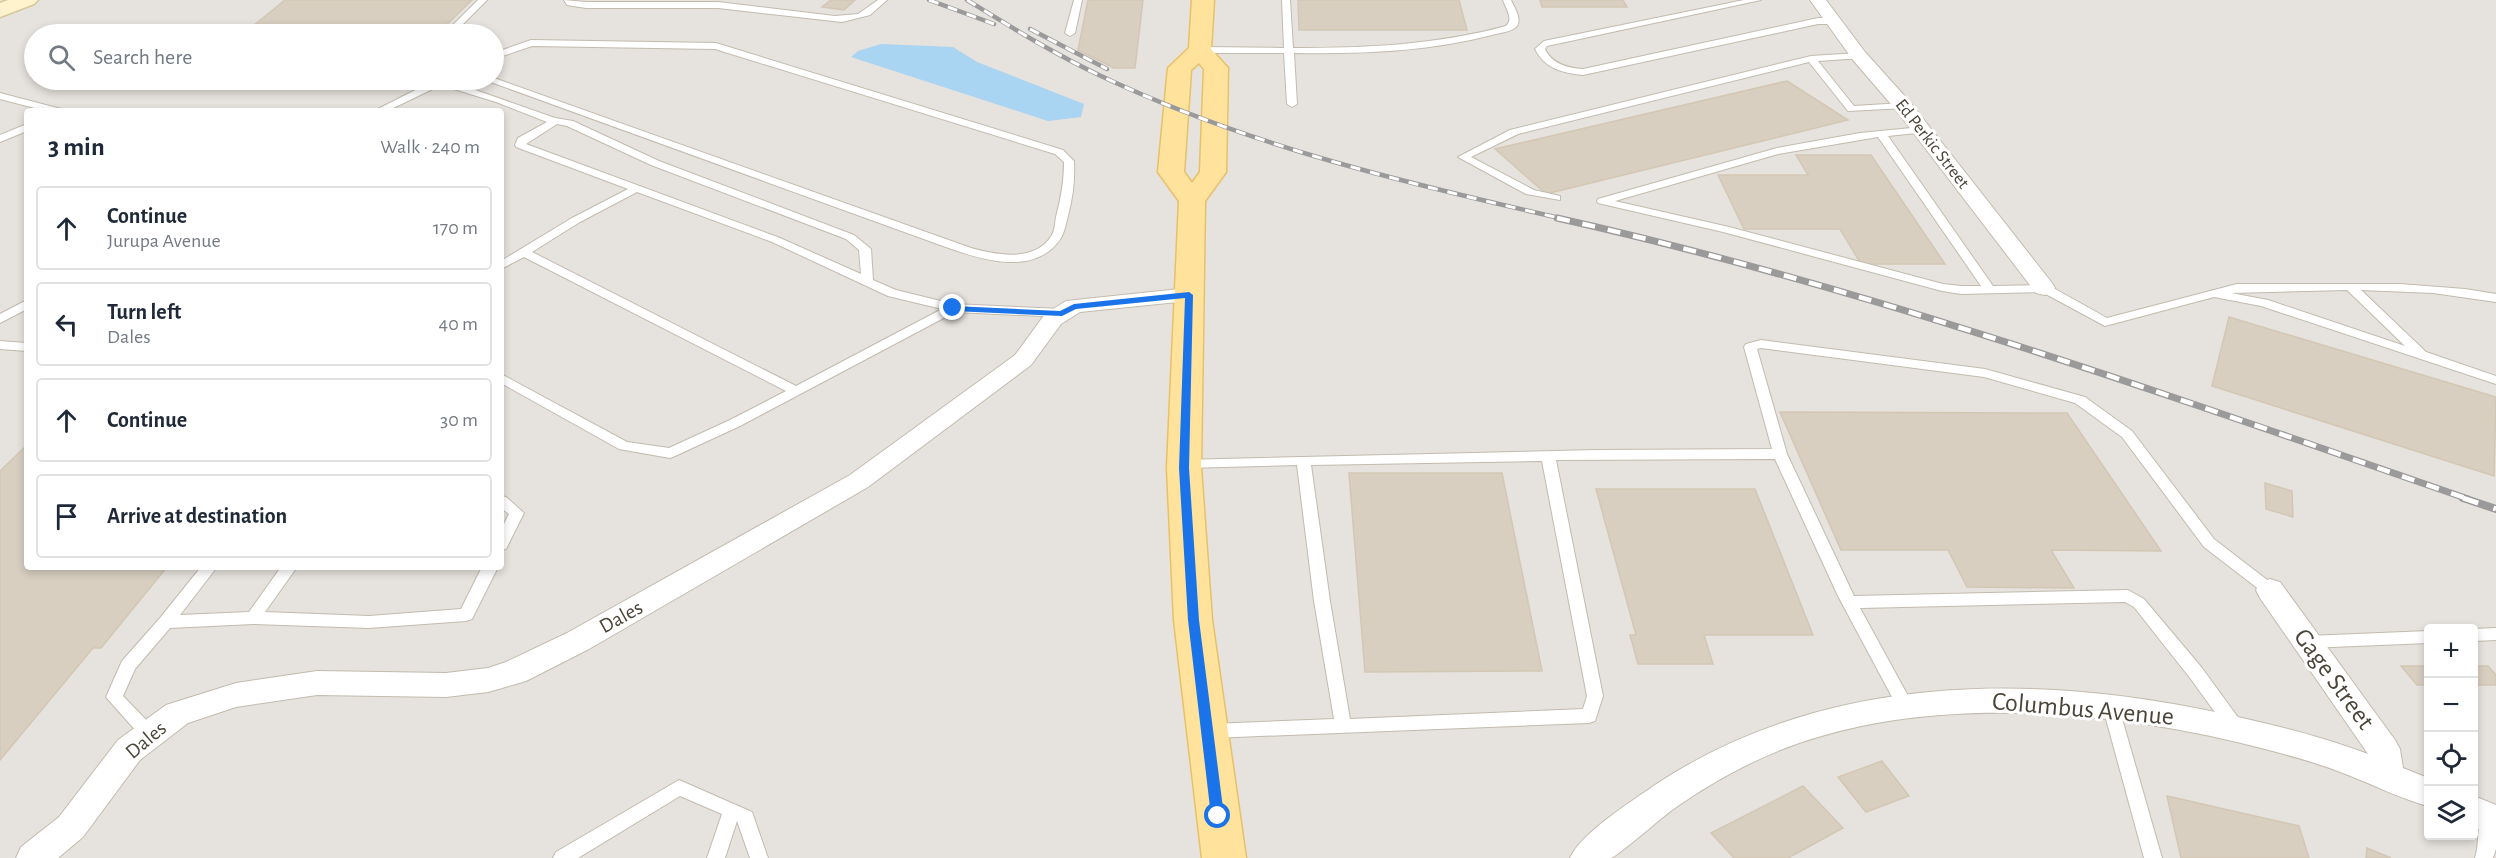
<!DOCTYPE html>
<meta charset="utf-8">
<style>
body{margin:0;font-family:"Alegreya Sans",sans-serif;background:#f2f2f3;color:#1f2937}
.controls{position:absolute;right:18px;bottom:18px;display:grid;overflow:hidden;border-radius:6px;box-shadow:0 3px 9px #0003}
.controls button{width:54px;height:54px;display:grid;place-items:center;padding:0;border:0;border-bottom:2px solid #e0e1e3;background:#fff;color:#1f2937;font:30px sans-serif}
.stop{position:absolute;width:18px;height:18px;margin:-14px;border:4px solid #1a73e8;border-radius:50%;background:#fff}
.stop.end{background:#1a73e8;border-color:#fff;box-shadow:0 2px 6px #0008}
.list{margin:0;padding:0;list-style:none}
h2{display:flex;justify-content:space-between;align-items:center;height:78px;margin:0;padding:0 24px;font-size:26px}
h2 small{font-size:20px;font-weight:400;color:#747a83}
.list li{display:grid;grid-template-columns:39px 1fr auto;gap:18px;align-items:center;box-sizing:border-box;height:84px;margin:0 12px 12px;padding:0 12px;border:2px solid #e0e1e3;border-radius:6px}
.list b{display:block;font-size:22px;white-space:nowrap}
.list p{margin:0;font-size:20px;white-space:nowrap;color:#747a83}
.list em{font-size:20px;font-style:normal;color:#747a83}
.icon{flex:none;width:33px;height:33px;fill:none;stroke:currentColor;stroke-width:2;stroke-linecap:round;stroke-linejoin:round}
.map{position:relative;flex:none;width:2496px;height:858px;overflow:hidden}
.search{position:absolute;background:#fff;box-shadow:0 3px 9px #0003;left:24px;top:24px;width:480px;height:66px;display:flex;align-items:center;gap:15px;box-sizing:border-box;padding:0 21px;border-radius:33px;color:#747a83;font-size:22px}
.panel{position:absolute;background:#fff;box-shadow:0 3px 9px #0003;left:24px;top:108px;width:480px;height:462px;border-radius:6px}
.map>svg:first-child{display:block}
.industrial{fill:#e6e2dd;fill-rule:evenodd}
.water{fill:#a9d4f2}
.building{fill:#d8cfc1;stroke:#d3c7b4;stroke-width:1.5}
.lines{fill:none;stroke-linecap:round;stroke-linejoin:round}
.service-casing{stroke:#c2bbae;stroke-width:2}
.minor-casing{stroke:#c2bbae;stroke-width:2}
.secondary-casing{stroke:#d6c79b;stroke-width:3}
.primary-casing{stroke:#e6c16a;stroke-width:3}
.service{fill:#fff;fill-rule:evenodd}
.minor{fill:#fff;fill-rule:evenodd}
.secondary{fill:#fff3cd;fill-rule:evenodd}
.primary{fill:#ffe39c;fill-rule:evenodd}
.rail-far2-casing{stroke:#9a9a9a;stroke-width:4.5}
.rail-far1-casing{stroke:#9a9a9a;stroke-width:7}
.rail-casing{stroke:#9a9a9a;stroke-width:8}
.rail-far2{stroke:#fff;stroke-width:3;stroke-dasharray:10;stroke-linecap:butt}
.rail-far1{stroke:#fff;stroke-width:4.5;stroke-dasharray:13;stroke-linecap:butt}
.rail{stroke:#fff;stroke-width:5;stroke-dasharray:16;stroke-linecap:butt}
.route{fill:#1a73e8}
.labels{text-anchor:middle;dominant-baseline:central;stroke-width:6;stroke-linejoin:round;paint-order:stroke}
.far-street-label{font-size:18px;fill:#4b4439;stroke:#fff}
.street-label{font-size:21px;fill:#4b4439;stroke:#fff}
.near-street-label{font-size:26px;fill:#4b4439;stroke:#fff}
</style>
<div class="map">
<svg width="2496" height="858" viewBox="0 0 2496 858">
<rect width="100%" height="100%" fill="#f6f3ec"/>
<!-- industrial -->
<path class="industrial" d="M0 0H2496V858H0ZM34 34H494V80H34ZM27 111H501V567H27ZM2428 628H2474V836H2428Z"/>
<!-- water -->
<path class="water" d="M881 44 953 47 977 62 1084 104 1081 117 1048 121 851 57 858 51Z"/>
<!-- building -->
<g class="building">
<path d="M285 0H472L437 34H243Z"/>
<path d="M831 0H855L844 10 822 7Z"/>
<path d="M1088 0H1143L1135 68H1114L1078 50Z"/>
<path d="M1298 0H1459L1467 30H1299Z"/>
<path d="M1540 0H1623L1627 7H1542Z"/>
<path d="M1787 81 1848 120 1546 194 1495 149Z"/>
<path d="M1796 155H1871L1945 264H1861L1840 229H1744L1718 175H1808Z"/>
<path d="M2229 317 2496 397 2494 476 2212 386Z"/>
<path d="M1780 412 2067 413 2161 551 2051 550 2074 588 1967 587 1948 550H1841Z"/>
<path d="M27 445V567H167L101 648H93L0 760V471Z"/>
<path d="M1349 473H1502L1542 671 1365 672Z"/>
<path d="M2265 483 2292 491 2293 517 2266 509Z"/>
<path d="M1596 489H1755L1813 635H1704L1713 664H1638L1630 635H1636Z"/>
<path d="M2401 666H2428V685H2417Z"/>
<path d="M2474 666H2488L2496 675V685H2474Z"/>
<path d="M1882 761 1909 796 1866 812 1838 777Z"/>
<path d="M1803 786 1843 828 1788 858H1734L1711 833Z"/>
<path d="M2167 796 2299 826 2309 858H2181Z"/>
<path d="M2367 848 2391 858H2366Z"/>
</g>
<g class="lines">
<defs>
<g id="service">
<path d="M478 0H487L453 34H444Z"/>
<path d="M564 0 586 2H718L835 16 858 14 878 0H887L870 15 842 22 718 8H586L567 5Z"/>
<path d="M1074 0H1082L1075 33 1070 36 1065 33Z"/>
<path d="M1282 0H1290L1293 48C1366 48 1436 45 1506 26 1514 19 1506 9 1503 0H1511C1514 7 1522 19 1517 26 1512 32 1499 33 1492 35 1427 52 1360 54 1294 53L1297 104 1292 107 1287 104 1284 53H1200L1195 50 1200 47 1284 48Z"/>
<path d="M1744 0H1761L1547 46 1545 49C1552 64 1567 68 1583 69L1818 18H1833L1837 21 1833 24H1818L1583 75C1563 73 1545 69 1535 49L1544 41Z"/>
<path d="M531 40 716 43 1063 150 1074 161C1075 180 1073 197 1068 216 1066 223 1065 231 1061 238 1035 278 979 259 943 246L485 80 494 78 971 248C997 255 1035 263 1052 235 1055 230 1055 222 1056 217 1061 198 1064 181 1064 162L1055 154 715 49 532 46 494 59V53Z"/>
<path d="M1859 53 1862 54V58L1818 61 1854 106 1903 103 1908 106 1906 108 1848 111 1809 62 1518 134 1471 157 1534 190 1560 196V200L1526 194 1458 157 1510 130 1811 56Z"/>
<path d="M219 80 337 82 349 80H365L337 88 224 83Z"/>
<path d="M435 80H447L555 118 573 121 659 161 854 235 871 249 873 280 896 290 953 304 1062 309 1068 313 1062 317 955 312 740 426 675 456 670 458 619 449 501 383V374L627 442 669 448 730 420 786 391 524 257 501 269V261L572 218 628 189 516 147 515 145 518 138 547 122 496 102 441 85 387 111H374ZM557 124 567 126 651 165 846 239 859 250 861 274 780 238 526 144ZM637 192 772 242 888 296 942 309 796 386 532 252 580 222Z"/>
<path d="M0 93 61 109 62 111H46L0 99Z"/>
<path d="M27 124V131L0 142V135Z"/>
<path d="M1922 127 1926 128V132L1888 136 1993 286 2048 285 2107 318 2237 284H2400L2465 289 2496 294V302L2433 293 2361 290 2426 352 2496 376V384L2261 306 2214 297 2105 326 2042 292 1961 294 1942 291 1723 232 1598 203 1597 201 1598 199 1777 148 1860 133ZM1878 137 1981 286H1961L1943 284 1729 227 1615 201 1778 154ZM2347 290 2405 346 2268 300 2231 293Z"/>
<path d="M27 300V309L0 323V314Z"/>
<path d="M1761 340 1985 369 2085 397 2132 431 2214 539 2275 586 2278 590 2275 594H2265L2204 547 2122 437 2075 403 1984 377 1761 348 1757 349 1787 454 1854 596 2128 590 2144 599 2202 668 2242 723 2244 728 2242 733 2236 735 2230 733 2190 678 2134 607 2125 602 1860 608 1913 705 1911 710 1905 712 1899 710 1838 596 1775 459 1556 460 1603 696 1595 721 1589 723 1212 738 1206 736 1204 731 1206 726 1212 724 1334 719 1314 601 1297 465 1185 468 1180 466 1178 463 1180 460 1596 450 1772 449 1744 347 1746 344ZM1542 461 1587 696 1583 709 1350 719 1330 601 1311 465Z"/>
<path d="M0 341 27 343V351L0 349Z"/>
<path d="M501 496 506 497 524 513 506 549 501 550V530L509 514 501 508Z"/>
<path d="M201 567H217L180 615 249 612 281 567H297L265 612 369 616 461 609 482 567H498L472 619 466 621 369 628 253 624 170 628 135 669 123 696 156 730 158 735 156 740 150 742 144 740 106 697 122 661 160 618Z"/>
<path d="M2496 628V640L2474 641V629Z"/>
<path d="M2428 631V643L2308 648 2302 646 2300 642 2302 638 2308 636Z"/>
<path d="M2111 701 2117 703 2119 708 2162 858H2144L2103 708 2105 703Z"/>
<path d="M679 780 752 812 768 858H750L737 821 725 858H707L722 814 680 796 578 858H553L556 852Z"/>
<path d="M2489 810 2496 814V849L2493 858H2475C2480 843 2476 826 2483 813Z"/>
</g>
<g id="minor">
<path d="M1810 0H1826L1865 52 1910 102 2052 283 2055 288 2052 293 2044 295 2036 293 1896 110 1853 60Z"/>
<path d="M1189 288 1197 290 1200 295 1197 300 1080 312 1061 324 1031 365 868 487 589 649 526 681 488 692 446 697 317 695 236 707 188 723 140 760 83 837 58 858H16L21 847 59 817 118 740 166 705 236 683 317 671 446 673 488 668 506 662 567 633 850 475 1015 355 1045 314 1066 301Z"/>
<path d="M2270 579 2280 582 2395 740 2400 749 2403 768 2428 778V806C2401 799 2374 785 2348 775 2321 764 2292 756 2265 749 2127 713 1957 695 1818 737 1766 752 1716 779 1672 810 1661 818 1618 856 1611 858 1599 858 1582 858 1570 858 1581 833 1632 801 1655 785 1822 674 2030 672 2220 713 2270 724 2321 736 2368 754L2260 598 2256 590 2260 582Z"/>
<path d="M2474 796 2496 805V836L2474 827Z"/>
</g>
<path id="secondary" d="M8 0H38L34 4 0 17V3Z"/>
<path id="primary" d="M1192 0H1214L1211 49 1228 68 1226 172 1205 201 1201 468 1212 620 1246 858H1202L1174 620 1167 468 1179 201 1158 172 1168 68 1189 48ZM1199 63 1204 69 1200 172 1192 183 1184 172 1191 70Z"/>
</defs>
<!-- service casing -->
<use href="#service" class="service-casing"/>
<!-- minor casing -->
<use href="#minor" class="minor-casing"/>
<!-- secondary casing -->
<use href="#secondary" class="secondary-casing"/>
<!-- primary casing -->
<use href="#primary" class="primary-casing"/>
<!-- service -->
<use href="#service" class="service"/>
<!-- minor -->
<use href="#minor" class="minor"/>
<!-- secondary -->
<use href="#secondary" class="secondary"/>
<!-- primary -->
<use href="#primary" class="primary"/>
<defs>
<g id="rail-far2">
<path d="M929 0 994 24"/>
<path d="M967 0C1011 27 1054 54 1101 76 1249 146 1405 183 1564 219"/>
<path d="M1030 29 1107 69"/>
</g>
<path id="rail-far1" d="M1557 218C1867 287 2168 395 2468 499"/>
<path id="rail" d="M2463 498 2496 509"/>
</defs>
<!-- rail-far2 casing -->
<use href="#rail-far2" class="rail-far2-casing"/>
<!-- rail-far1 casing -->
<use href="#rail-far1" class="rail-far1-casing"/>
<!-- rail casing -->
<use href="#rail" class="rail-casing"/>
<!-- rail-far2 -->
<use href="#rail-far2" class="rail-far2"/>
<!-- rail-far1 -->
<use href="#rail-far1" class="rail-far1"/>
<!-- rail -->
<use href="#rail" class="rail"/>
</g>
<!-- route -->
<path class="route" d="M1189 292 1193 295 1189 468 1199 620 1224 816 1218 821 1211 816 1188 620 1179 468 1185 298 1076 309 1062 316 953 311 949 308 953 306 1060 311 1074 304Z"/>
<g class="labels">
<!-- far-street labels -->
<g class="far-street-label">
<text transform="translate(1932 144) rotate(52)">Ed Perkic Street</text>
</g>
<!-- street labels -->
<g class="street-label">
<text transform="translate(621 617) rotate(-29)">Dales</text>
<text transform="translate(146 740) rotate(-40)">Dales</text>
</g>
<!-- near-street labels -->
<g class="near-street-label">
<text transform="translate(2334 679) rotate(54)">Gage Street</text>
<text transform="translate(2083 709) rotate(5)">Columbus Avenue</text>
</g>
</g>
</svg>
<div class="controls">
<button>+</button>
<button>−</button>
<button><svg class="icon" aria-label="locate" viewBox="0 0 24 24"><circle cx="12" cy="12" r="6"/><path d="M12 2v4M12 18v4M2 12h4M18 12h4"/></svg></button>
<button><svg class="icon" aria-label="layers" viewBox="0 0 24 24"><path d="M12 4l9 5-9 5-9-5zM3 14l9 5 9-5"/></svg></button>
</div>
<div class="stop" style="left:1218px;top:816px"></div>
<div class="stop end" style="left:953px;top:308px"></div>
<div class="search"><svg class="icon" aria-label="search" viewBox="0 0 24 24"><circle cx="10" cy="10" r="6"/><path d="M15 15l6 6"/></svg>Search here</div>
<section class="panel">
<h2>3 min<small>Walk · 240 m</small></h2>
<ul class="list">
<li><svg class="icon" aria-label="ahead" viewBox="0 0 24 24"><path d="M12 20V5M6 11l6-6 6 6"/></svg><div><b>Continue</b><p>Jurupa Avenue</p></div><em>170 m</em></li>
<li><svg class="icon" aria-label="left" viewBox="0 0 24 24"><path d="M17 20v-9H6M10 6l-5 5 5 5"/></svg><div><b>Turn left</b><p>Dales</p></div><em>40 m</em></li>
<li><svg class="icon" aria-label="ahead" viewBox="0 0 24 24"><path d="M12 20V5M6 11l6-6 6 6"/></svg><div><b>Continue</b></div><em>30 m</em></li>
<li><svg class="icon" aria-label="arrive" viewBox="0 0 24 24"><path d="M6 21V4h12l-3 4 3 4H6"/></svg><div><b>Arrive at destination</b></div></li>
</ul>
</section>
</div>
